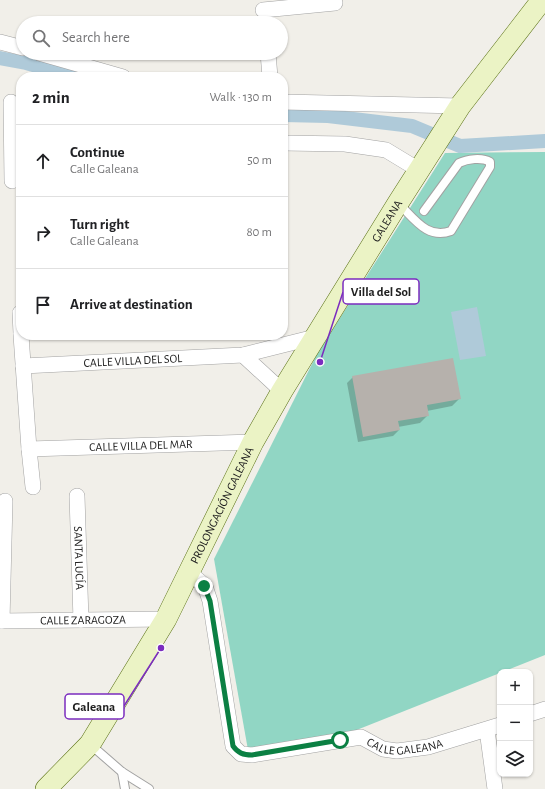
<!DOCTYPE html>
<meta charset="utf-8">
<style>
body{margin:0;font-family:"Alegreya Sans",sans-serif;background:#f6f6f6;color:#202124}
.controls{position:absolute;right:12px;bottom:12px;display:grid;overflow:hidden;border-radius:8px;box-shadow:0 1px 3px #0004}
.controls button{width:36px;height:36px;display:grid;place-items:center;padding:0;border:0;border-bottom:1px solid #e0e0e0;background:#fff;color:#202124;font:20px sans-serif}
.stop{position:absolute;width:12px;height:12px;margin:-9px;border:3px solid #0b8043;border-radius:50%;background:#fff}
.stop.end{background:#0b8043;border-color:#fff;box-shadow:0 1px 4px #0008}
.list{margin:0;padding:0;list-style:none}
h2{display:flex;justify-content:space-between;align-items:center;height:52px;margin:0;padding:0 16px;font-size:17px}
h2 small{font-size:13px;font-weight:400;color:#757577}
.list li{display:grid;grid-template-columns:26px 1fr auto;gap:12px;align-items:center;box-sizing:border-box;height:72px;padding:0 16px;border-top:1px solid #e0e0e0}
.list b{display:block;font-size:15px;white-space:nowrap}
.list p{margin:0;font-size:13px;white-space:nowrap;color:#757577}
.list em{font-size:13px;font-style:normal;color:#757577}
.icon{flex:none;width:22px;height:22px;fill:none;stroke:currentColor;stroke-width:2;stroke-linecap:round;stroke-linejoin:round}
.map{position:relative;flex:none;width:545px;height:789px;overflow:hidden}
.search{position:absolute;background:#fff;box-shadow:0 1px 3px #0004;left:16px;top:16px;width:272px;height:44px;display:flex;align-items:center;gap:10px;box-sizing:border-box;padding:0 14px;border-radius:22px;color:#757577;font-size:15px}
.panel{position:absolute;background:#fff;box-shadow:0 1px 3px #0004;left:16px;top:72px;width:272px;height:268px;border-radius:16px}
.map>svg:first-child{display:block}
.pitch{fill:#91d6c4}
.water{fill:#afcad9}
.shadow{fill:#0003}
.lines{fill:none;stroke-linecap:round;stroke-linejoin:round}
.canal{stroke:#afcad9;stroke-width:14}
.building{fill:#b6b1ac}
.lane-casing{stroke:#a2a2a2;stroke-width:10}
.street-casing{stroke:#a2a2a2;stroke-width:16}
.secondary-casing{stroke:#586f12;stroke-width:22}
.lane{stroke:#fff;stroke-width:8}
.street{stroke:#fff;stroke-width:15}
.secondary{stroke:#ebf3c5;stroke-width:21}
.route{stroke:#0b8043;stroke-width:5}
.labels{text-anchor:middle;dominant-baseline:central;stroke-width:3;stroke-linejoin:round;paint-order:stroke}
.street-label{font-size:12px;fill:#212121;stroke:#fff}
.leader{fill:none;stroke:#7b2cbf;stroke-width:1.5}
.callout-dot{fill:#7b2cbf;stroke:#fff;stroke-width:1.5}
.callout{fill:#fff;stroke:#7b2cbf;stroke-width:1.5}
.callout-label{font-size:13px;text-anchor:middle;font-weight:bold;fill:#212121}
</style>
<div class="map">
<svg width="545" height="789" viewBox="0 0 545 789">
<rect width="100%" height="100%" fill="#f1efe9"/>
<!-- pitch -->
<path class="pitch" d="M545 152V655L339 737 248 750 214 559 317 354 445 153Z"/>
<!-- water -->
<path class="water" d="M477 307 486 356 460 360 451 312Z"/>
<!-- shadow -->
<path class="shadow" d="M353 377 459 399 452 406 427 411 428 415 420 423 398 427 399 430 393 436 358 442 347 383Z"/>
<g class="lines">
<!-- canal -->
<g class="canal">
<path d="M0 58 26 63 76 77"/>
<path d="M283 115 328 116 412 126 460 146 545 141"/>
</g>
</g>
<!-- building -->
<path class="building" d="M453 358 461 399 427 405 429 416 398 421 400 430 363 437 352 376Z"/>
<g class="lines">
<defs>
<g id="lane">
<path d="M398 203C414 218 427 240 451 231L490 167V162C482 157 467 159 459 163L424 211"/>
<path d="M91 745 122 772 149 789"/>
<path d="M122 772 125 789"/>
</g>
<g id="street">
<path d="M263 10 335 3"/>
<path d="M0 42 23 48"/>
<path d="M39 53 123 77"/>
<path d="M268 53 270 77"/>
<path d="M11 102 12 181"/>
<path d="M283 102 460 106"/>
<path d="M283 143 345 144 386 150 419 170"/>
<path d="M20 313 21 333"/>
<path d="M21 335 29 449 33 487"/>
<path d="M243 355 282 391"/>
<path id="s1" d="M23 366 243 355 315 337"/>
<path id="s2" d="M29 449 253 442"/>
<path id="s3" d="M77 496 81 620"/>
<path id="s4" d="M190 573 205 586 210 601 233 746 241 754 252 755 361 737 383 749 397 751 428 747 500 725"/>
<path id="s5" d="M0 621 166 619"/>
<path d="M2 621 5 501"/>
<path d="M530 714 545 709"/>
<path d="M487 730 495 789"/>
</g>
<g id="secondary">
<path id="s6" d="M46 789 90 744 166 619 253 442 282 391 398 203 460 106 542 0"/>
</g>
</defs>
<!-- lane casing -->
<use href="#lane" class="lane-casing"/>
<!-- street casing -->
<use href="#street" class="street-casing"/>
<!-- secondary casing -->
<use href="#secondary" class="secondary-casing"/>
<!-- lane -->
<use href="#lane" class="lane"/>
<!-- street -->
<use href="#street" class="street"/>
<!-- secondary -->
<use href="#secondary" class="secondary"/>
</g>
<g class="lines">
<!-- route -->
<path class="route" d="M204 586 210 601 233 746C238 753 243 755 252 755L340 740"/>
</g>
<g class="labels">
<!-- street labels -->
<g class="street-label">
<text stroke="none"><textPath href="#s6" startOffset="665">GALEANA</textPath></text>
<text stroke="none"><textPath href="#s1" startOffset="110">CALLE VILLA DEL SOL</textPath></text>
<text stroke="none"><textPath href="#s2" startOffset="112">CALLE VILLA DEL MAR</textPath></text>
<text stroke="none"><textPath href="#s6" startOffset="336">PROLONGACIÓN GALEANA</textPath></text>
<text stroke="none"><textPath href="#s3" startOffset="62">SANTA LUCÍA</textPath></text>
<text stroke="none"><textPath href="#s5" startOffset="83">CALLE ZARAGOZA</textPath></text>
<text stroke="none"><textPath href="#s4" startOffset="362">CALLE GALEANA</textPath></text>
</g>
</g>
<!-- callouts -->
<path class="leader" d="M320 362L343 292M161 648L124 706"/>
<g class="callout-dot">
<circle cx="320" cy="362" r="4"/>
<circle cx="161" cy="648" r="4"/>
</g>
<g class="callout">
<rect x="343" y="279" width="76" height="25" rx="4"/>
<rect x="65" y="694" width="59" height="25" rx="4"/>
</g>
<g class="callout-label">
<text x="381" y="296">Villa del Sol</text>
<text x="94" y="711">Galeana</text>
</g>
</svg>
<div class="controls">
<button>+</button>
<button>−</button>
<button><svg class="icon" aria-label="layers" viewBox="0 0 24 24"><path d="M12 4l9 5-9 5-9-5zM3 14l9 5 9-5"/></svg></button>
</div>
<div class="stop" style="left:340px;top:740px"></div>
<div class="stop end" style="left:204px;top:586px"></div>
<div class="search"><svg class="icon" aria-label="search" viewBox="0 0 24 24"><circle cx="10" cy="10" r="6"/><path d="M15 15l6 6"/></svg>Search here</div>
<section class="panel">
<h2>2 min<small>Walk · 130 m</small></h2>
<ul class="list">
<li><svg class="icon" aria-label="ahead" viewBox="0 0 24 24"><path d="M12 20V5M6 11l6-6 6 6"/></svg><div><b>Continue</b><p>Calle Galeana</p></div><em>50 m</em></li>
<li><svg class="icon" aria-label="right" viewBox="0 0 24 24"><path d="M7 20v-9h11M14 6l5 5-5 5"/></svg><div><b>Turn right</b><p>Calle Galeana</p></div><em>80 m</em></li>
<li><svg class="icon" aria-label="arrive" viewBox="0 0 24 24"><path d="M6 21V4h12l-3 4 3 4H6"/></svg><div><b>Arrive at destination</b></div></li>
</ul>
</section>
</div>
